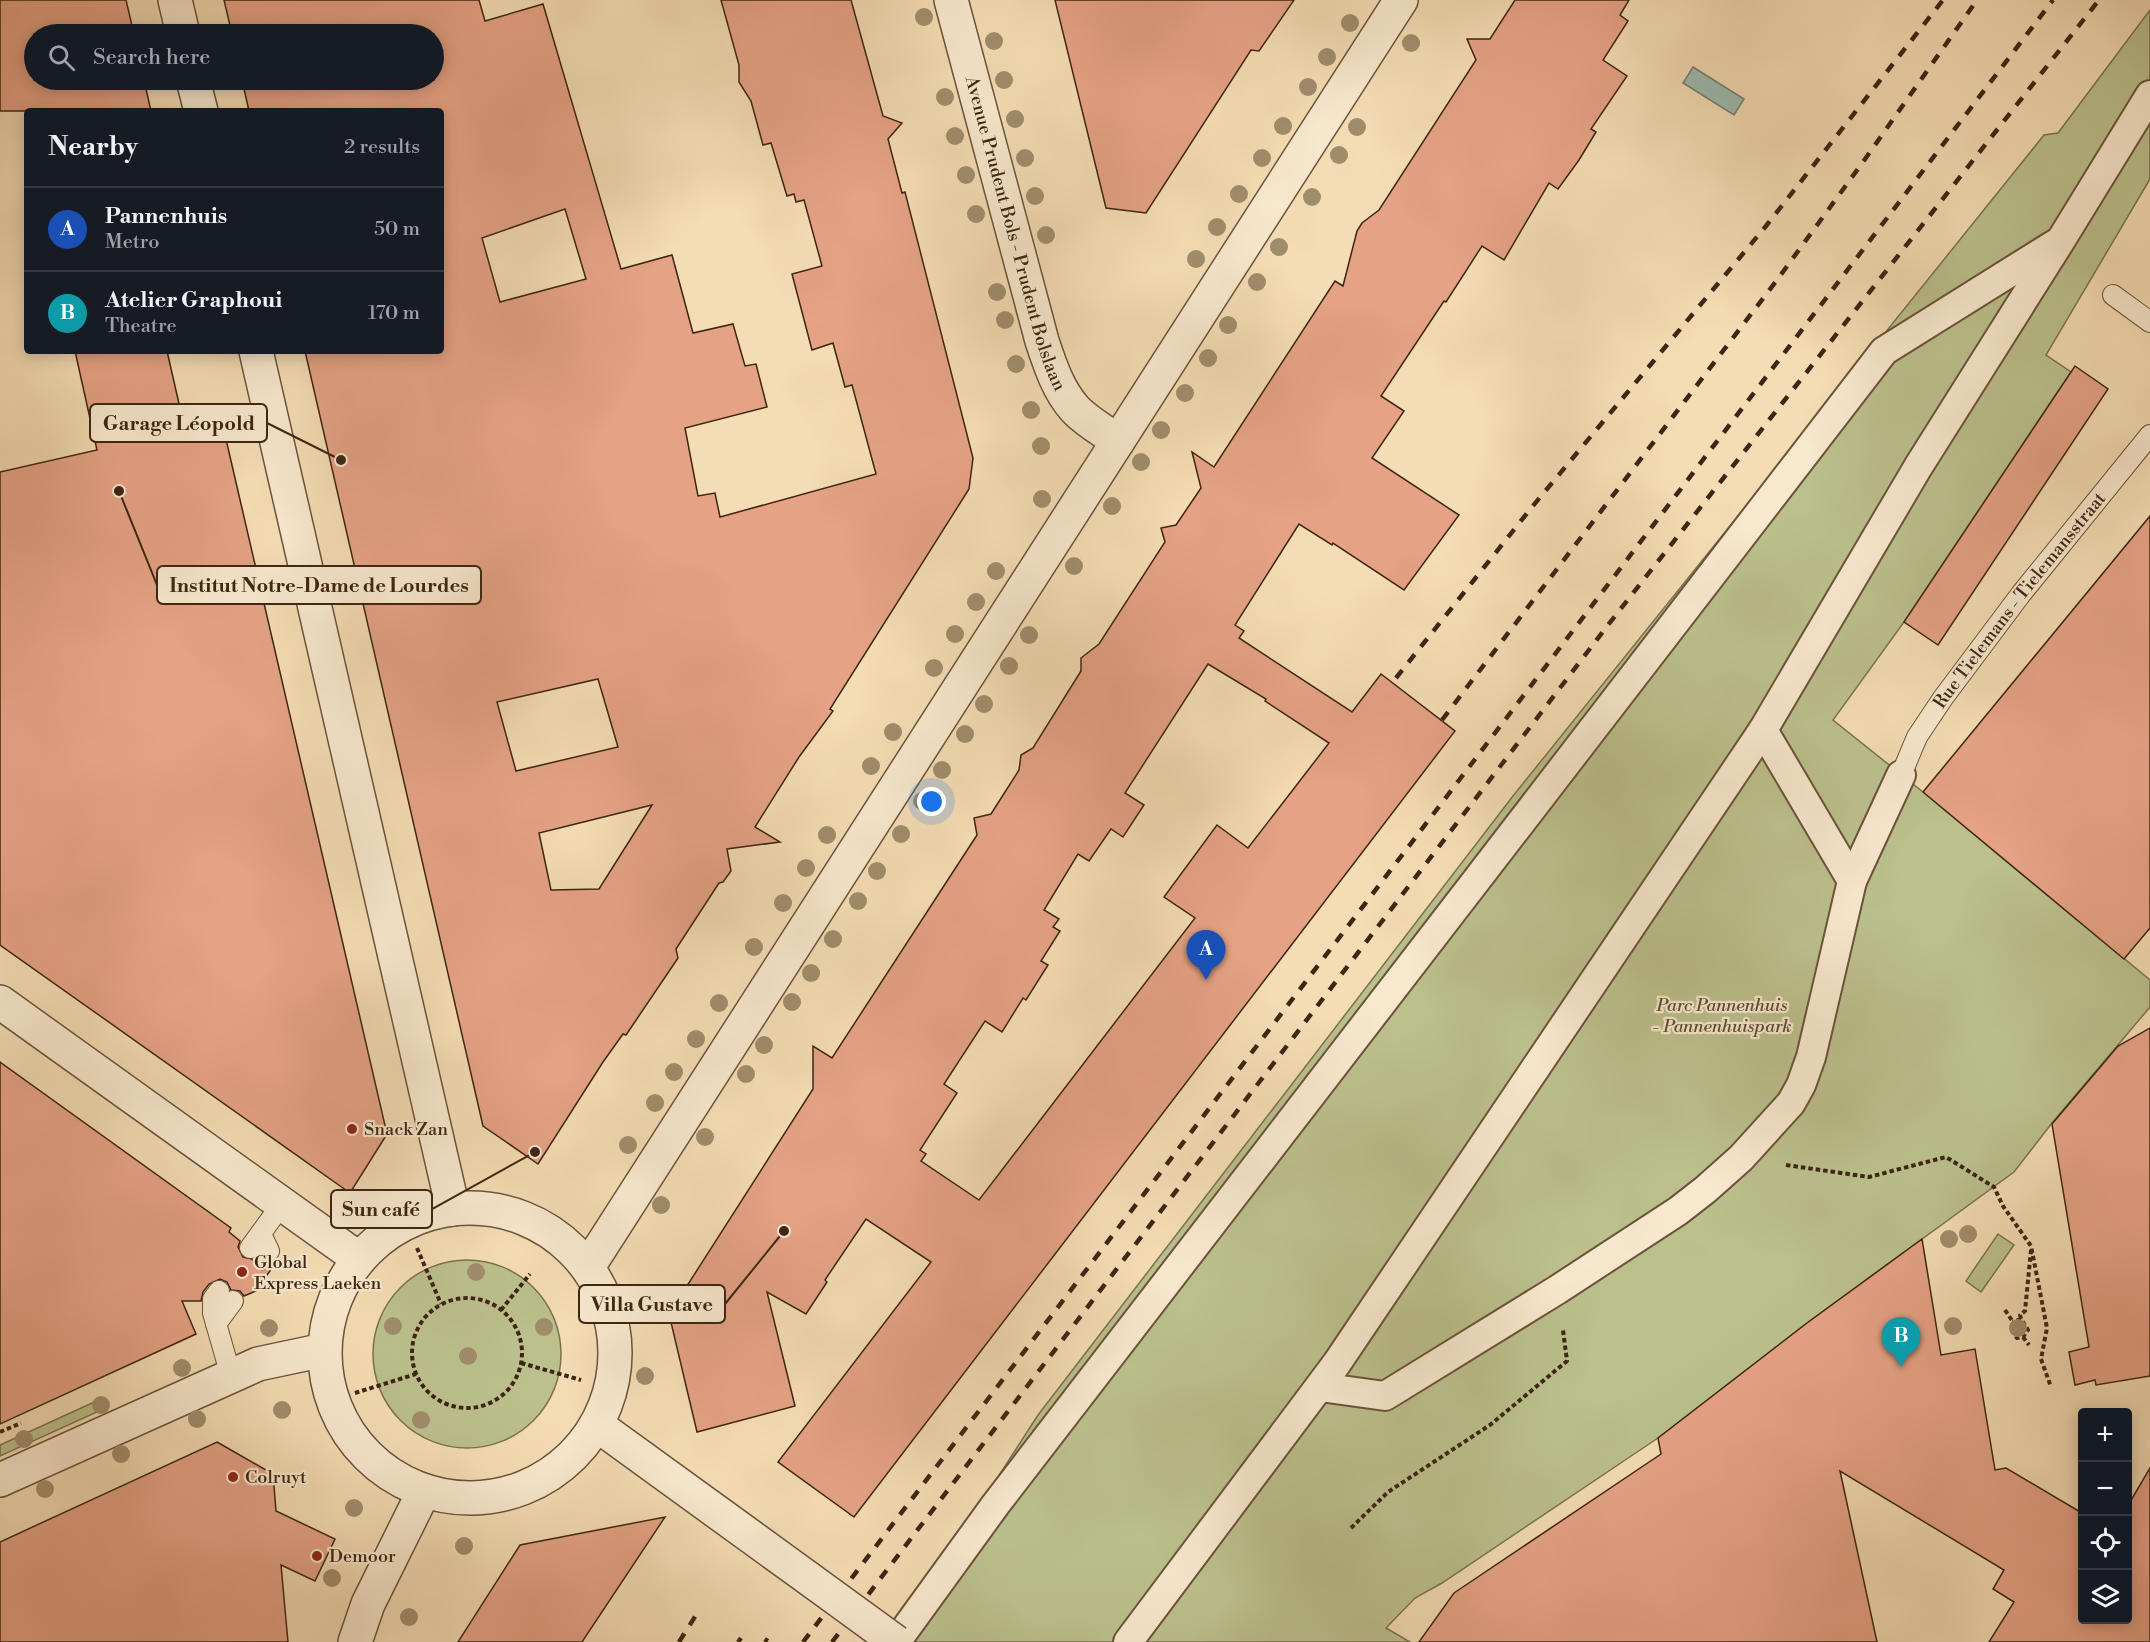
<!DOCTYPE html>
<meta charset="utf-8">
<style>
body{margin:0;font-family:"Libre Bodoni",serif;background:#242831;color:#f1f3f6}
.controls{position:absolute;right:18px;bottom:18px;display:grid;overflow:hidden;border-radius:6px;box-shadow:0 3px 15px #0003}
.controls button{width:54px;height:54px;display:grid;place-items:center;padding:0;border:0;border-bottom:2px solid #363941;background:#171b24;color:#f1f3f6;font:30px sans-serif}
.you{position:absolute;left:932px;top:802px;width:21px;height:21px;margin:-15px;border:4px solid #fff;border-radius:50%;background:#1a73e8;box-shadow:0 0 0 9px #1a73e833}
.badge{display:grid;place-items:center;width:39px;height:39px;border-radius:50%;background:#c59692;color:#fff;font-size:20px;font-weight:700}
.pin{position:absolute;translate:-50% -50px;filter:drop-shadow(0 2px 3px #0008)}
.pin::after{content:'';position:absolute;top:32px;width:21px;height:18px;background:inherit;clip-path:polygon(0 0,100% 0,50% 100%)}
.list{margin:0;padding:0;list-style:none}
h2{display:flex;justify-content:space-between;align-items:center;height:78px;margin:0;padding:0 24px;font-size:26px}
h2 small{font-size:20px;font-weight:400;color:#9ea1a6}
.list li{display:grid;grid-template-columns:39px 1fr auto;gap:18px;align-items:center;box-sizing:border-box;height:84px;padding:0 24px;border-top:2px solid #363941}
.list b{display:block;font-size:22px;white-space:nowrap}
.list p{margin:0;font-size:20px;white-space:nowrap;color:#9ea1a6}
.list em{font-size:20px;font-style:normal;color:#9ea1a6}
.icon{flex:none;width:33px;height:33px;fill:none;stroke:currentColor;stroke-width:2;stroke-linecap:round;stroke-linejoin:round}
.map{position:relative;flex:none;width:2150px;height:1642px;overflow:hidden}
.search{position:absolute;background:#171b24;box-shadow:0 3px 15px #0003;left:24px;top:24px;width:420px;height:66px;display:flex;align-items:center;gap:15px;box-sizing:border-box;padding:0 21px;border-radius:33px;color:#9ea1a6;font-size:22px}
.panel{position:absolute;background:#171b24;box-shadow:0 3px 15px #0003;left:24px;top:108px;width:420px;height:246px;border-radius:6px}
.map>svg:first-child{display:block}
.green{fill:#bbc08d;stroke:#7c7250;stroke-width:1.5}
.water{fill:#9cbbb0;stroke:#767f71;stroke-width:1.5}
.building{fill:#e5a285;stroke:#3d2512;stroke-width:1.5;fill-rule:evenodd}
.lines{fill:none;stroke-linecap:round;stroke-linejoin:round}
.service-casing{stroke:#6b533a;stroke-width:22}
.pedestrian-casing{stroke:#6b533a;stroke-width:32}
.minor-casing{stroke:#6b533a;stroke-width:36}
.tertiary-casing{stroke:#6b533a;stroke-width:36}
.path{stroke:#3d2512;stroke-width:4;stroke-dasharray:4.5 3;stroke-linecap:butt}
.service{stroke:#f8e8ce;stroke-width:20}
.pedestrian{stroke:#f8e8ce;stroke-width:28}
.minor{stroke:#f8e8ce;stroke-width:33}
.tertiary{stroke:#f8e8ce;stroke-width:33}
.rail{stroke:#3d2512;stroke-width:4.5;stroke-dasharray:10 10;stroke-linecap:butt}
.tertiary-bridge-casing{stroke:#6b533a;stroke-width:36;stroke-linecap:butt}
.tertiary-bridge{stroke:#f8e8ce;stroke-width:33}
.tree{fill:#a08d6c}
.poi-dot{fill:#8f2418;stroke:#f8e8ce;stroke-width:2}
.labels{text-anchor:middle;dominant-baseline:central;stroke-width:4.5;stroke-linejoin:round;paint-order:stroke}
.street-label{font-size:18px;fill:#3d2512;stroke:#f8e8ce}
.park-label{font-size:18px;font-style:italic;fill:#5c4c31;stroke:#f8e8ce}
.poi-label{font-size:18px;fill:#3d2512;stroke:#f8e8ce;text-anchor:start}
.leader{fill:none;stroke:#3d2512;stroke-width:2}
.callout-dot{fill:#3d2512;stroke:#f8e8ce;stroke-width:2}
.callout{fill:#f8e8ce;stroke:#3d2512;stroke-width:2}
.callout-label{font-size:20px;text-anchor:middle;font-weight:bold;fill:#3d2512}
</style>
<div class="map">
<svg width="2150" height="1642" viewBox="0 0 2150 1642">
<rect width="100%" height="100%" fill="#f4dcb4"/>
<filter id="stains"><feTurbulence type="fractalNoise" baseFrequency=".00333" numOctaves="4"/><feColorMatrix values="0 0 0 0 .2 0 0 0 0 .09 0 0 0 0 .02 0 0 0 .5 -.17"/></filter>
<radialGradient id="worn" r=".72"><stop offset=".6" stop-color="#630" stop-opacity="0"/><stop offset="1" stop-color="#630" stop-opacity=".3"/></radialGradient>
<!-- green -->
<g class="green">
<path d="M2150 10V179L2046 355 2071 372 1904 622 1833 720 1923 792 2150 980V1007L2052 1123 2014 1172 1807 1323 1658 1438 1442 1583 1415 1598 1386 1628 1410 1642H884L938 1570 1038 1415 1513 796 2044 135 2058 133Z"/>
<path d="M1998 1234 2014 1245 1981 1292 1966 1281Z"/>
<circle cx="467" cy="1354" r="94"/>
<path d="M103 1398 108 1407 0 1456V1445Z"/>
</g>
<!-- water -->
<path class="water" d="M1693 67 1744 99 1734 115 1683 83Z"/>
<!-- building -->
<g class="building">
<path d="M0 0H126L134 34H34V80H144L151 111H0Z"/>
<path d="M224 0H479L485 21 543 4 621 269 672 255 693 333 733 324 745 366 756 364 767 407 685 428 698 496 715 493 720 517 876 474 852 385 845 387 833 343 812 350 792 274 822 266 804 200 796 202 794 194 787 196 771 143 763 145 751 101 739 82V65L721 0H851L883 116 902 123 888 139 902 193 905 192 973 458 969 489 830 709 833 711 799 757 755 827 780 842 727 849 731 871 723 882 719 883 676 949 678 958 626 1035 623 1034 603 1062 538 1164 483 1126 305 351H441V111H249L242 80H434V34H232ZM565 209 586 279 500 302 482 238ZM598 679 618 747 516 771 497 702ZM652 805 599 889 551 890 539 833Z"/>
<path d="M1055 0H1294L1259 51 1251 50 1146 213 1106 208Z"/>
<path d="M1515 0H1629L1620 15 1628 21 1603 60 1627 76 1591 129 1596 132 1579 160 1558 189 1549 183 1504 260 1482 246 1446 302 1444 301 1381 396 1404 411 1372 458 1459 515 1404 590 1333 543 1332 545 1299 524 1235 625 1244 631 1239 638 1352 712 1381 674 1455 731 854 1517 778 1462 931 1262 866 1219 825 1280 827 1282 806 1314 767 1292 795 1406 697 1432 669 1314 813 1089V1046L832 1058 977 835 974 818 991 814 1019 770 1021 755 1033 748 1081 671V658L1099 644 1165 542 1161 528 1176 525 1201 488 1192 452 1214 467 1335 281 1343 286 1357 231 1362 223 1379 210 1476 60 1467 39H1490ZM1208 664 1266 699 1265 701 1329 743 1248 848 1217 825 1164 897 1195 918 979 1200 921 1161 926 1154 920 1150 957 1093 944 1084 985 1021 1002 1032 1023 998 1026 1000 1048 965 1041 961 1060 931 1053 927 1059 919 1044 910 1078 854 1089 861 1111 829 1123 837 1144 805 1125 793Z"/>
<path d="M75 351H167L185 430 222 422 387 1134 350 1193 0 945V472L97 450Z"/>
<path d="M2075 366 2108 389 1938 645 1904 622Z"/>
<path d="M2150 516V928L2124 959 1923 792Z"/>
<path d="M2150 1028V1376L2096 1385 2095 1380 2075 1385 2069 1352 2089 1347 2052 1124 2118 1046Z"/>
<path d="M0 1062 231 1228 229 1232 240 1241 238 1247 243 1257 252 1259 257 1267 262 1270 274 1265 256 1291 244 1296 240 1291 231 1290 227 1282 220 1279 209 1284 203 1292 201 1301H182L196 1334 0 1424Z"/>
<path d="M1922 1239 1941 1355 1975 1349 1995 1470 2006 1468 2082 1513V1620H2127V1507L2150 1468V1642H1989L2014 1602 1993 1589 2004 1570 1840 1471 1877 1642H1419L1454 1593 1661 1454 1658 1438 1807 1323Z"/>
<path d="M217 1442 273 1474 276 1511 335 1539 315 1581 281 1565 288 1642H0V1542Z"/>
<path d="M665 1517 582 1642H458L520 1545Z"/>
</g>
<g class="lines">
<defs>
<g id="service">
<path d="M2113 295 2150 322"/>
<path id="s1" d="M1901 775 1917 737 1943 698 2021 594 2150 435"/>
<path d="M261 1234 269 1251 264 1258"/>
<path d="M250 1248 282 1204"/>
<path d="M219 1291 213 1299V1313L231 1376"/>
<path d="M216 1324 233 1301"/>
</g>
<g id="pedestrian">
<path d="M1852 881 1901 775"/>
<path d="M1320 1387 1385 1396 1557 1290 1678 1211 1705 1190 1741 1158 1791 1103 1801 1085 1811 1057 1852 881 1763 730"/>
<path d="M896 1642 996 1504 1884 351 2055 244"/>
<path d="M1128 1642 1337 1363 1763 730 1918 467 2061 240 2150 95"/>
</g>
<g id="minor">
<path d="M175 0 183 34"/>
<path id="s2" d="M951 0 1042 341C1050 365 1058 390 1075 409 1087 422 1104 431 1118 441"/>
<path d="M193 80 201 111"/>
<path d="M256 351 453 1209"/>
<path d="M0 1002 359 1259"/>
<path d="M588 1267 1401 0"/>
<path d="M355 1642 368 1604 424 1491"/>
</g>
<g id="tertiary">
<circle cx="470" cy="1353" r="145"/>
<path d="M597 1425 808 1578"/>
<path d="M0 1480 258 1364 324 1350"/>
</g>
</defs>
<!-- service casing -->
<use href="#service" class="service-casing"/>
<!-- pedestrian casing -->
<use href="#pedestrian" class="pedestrian-casing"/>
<!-- minor casing -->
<use href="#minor" class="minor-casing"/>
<!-- tertiary casing -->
<use href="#tertiary" class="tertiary-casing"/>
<!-- path -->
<g class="path">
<path d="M1786 1165 1869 1177 1946 1157 1994 1187 2003 1206 2031 1246 2047 1328 2041 1359 2051 1387"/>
<path d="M417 1248 441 1304"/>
<circle cx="467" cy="1353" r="55"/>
<path d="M501 1310 530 1274"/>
<path d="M2005 1310 2013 1322 2012 1331 2017 1338 2023 1337 2028 1330 2021 1319 2013 1322"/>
<path d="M2021 1319 2020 1315 2025 1311 2031 1250"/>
<path d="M2023 1337 2029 1345"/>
<path d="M521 1363 581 1380"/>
<path d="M355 1393 416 1374"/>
<path d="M0 1432 21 1423"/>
<path d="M1351 1528 1388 1492 1490 1425 1567 1361 1563 1330"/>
<path d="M765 1642 769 1636"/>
</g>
<!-- service -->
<use href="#service" class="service"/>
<!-- pedestrian -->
<use href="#pedestrian" class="pedestrian"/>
<!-- minor -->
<use href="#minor" class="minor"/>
<!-- tertiary -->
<use href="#tertiary" class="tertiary"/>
<!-- rail -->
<g class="rail">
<path d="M1396 678 1532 507 1766 226 1943 0"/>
<path d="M1442 720 1777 280 1863 162 1977 0"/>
<path d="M679 1642 698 1612"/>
<path d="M738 1642 741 1638"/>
<path d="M803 1642 2053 0"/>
<path d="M832 1642 1608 625 2099 0"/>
</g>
<defs>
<path id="tertiary-bridge" d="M808 1578 896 1642"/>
</defs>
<!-- tertiary-bridge casing -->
<use href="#tertiary-bridge" class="tertiary-bridge-casing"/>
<!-- tertiary-bridge -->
<use href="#tertiary-bridge" class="tertiary-bridge"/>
</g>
<!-- trees -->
<g class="tree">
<circle cx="924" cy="17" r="9"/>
<circle cx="1350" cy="23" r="9"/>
<circle cx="994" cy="41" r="9"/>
<circle cx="1411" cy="43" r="9"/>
<circle cx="1327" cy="57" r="9"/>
<circle cx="1004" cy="80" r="9"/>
<circle cx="1308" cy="87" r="9"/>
<circle cx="945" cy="97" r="9"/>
<circle cx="1015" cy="119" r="9"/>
<circle cx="1283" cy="126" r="9"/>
<circle cx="1357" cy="127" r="9"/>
<circle cx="955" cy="136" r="9"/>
<circle cx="1339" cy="155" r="9"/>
<circle cx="1025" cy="158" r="9"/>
<circle cx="1262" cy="158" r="9"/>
<circle cx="966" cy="175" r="9"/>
<circle cx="1239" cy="194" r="9"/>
<circle cx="1035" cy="196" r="9"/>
<circle cx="1312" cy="197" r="9"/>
<circle cx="976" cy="214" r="9"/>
<circle cx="1217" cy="227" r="9"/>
<circle cx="1046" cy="235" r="9"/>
<circle cx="1279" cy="247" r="9"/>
<circle cx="1196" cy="259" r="9"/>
<circle cx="1257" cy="282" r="9"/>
<circle cx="997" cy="292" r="9"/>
<circle cx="1005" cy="320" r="9"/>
<circle cx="1228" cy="325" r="9"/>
<circle cx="1208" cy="358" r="9"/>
<circle cx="1016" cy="364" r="9"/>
<circle cx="1185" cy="393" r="9"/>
<circle cx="1031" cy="410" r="9"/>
<circle cx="1161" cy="430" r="9"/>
<circle cx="1041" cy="446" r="9"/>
<circle cx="1141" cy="462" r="9"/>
<circle cx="1042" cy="499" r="9"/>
<circle cx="1112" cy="506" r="9"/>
<circle cx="1074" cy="566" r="9"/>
<circle cx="996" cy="571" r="9"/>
<circle cx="976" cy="602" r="9"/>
<circle cx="955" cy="634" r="9"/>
<circle cx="1029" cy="635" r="9"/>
<circle cx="1009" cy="666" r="9"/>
<circle cx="934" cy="668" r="9"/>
<circle cx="984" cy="704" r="9"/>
<circle cx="893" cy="732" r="9"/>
<circle cx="965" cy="734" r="9"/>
<circle cx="871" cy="766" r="9"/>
<circle cx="942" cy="770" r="9"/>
<circle cx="922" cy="801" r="9"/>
<circle cx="901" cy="834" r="9"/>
<circle cx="827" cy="835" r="9"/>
<circle cx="806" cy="868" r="9"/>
<circle cx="877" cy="871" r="9"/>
<circle cx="858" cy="901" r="9"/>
<circle cx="783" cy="903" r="9"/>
<circle cx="833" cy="939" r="9"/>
<circle cx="754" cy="947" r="9"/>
<circle cx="811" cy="973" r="9"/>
<circle cx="792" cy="1002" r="9"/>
<circle cx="719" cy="1003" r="9"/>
<circle cx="696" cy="1039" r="9"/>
<circle cx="764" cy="1045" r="9"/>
<circle cx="674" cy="1072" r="9"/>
<circle cx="746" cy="1074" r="9"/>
<circle cx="655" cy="1103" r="9"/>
<circle cx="705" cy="1137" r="9"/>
<circle cx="628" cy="1145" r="9"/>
<circle cx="661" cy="1205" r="9"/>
<circle cx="1968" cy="1234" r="9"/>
<circle cx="1949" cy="1239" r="9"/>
<circle cx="476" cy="1272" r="9"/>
<circle cx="393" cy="1326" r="9"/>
<circle cx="1953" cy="1326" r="9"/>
<circle cx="544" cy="1327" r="9"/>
<circle cx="269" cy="1328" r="9"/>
<circle cx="2018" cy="1328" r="9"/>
<circle cx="468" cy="1356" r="9"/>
<circle cx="182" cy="1368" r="9"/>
<circle cx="645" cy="1376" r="9"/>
<circle cx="101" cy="1405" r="9"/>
<circle cx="282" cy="1410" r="9"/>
<circle cx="197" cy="1419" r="9"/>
<circle cx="421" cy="1420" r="9"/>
<circle cx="24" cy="1439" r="9"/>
<circle cx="121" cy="1454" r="9"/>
<circle cx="45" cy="1489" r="9"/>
<circle cx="354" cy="1508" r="9"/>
<circle cx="464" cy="1546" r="9"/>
<circle cx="332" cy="1578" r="9"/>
<circle cx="409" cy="1617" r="9"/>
</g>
<!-- markers -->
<g class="poi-dot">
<circle cx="352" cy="1129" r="6"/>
<circle cx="242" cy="1272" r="6"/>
<circle cx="233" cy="1477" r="6"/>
<circle cx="317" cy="1556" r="6"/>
</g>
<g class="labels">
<!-- street labels -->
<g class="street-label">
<text stroke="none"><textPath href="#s2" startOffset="242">Avenue Prudent Bols - Prudent Bolslaan</textPath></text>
<text stroke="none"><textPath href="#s1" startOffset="212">Rue Tielemans - Tielemansstraat</textPath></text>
</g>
<!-- park labels -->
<g class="park-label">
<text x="1722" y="1005">Parc Pannenhuis<tspan x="1722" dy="21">- Pannenhuispark</tspan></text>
</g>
<!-- poi labels -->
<g class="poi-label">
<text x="364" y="1129">Snack Zan</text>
<text x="254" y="1262">Global<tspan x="254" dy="21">Express Laeken</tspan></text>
<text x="245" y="1477">Colruyt</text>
<text x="329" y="1556">Demoor</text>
</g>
</g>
<!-- callouts -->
<path class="leader" d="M341 460L267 423M119 491L157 585M535 1152L432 1209M784 1231L725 1304"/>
<g class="callout-dot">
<circle cx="341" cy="460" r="6"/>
<circle cx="119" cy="491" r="6"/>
<circle cx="535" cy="1152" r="6"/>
<circle cx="784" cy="1231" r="6"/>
</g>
<g class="callout">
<rect x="90" y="404" width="177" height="38" rx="6"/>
<rect x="157" y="566" width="324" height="38" rx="6"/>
<rect x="331" y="1190" width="101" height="38" rx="6"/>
<rect x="579" y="1285" width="146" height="38" rx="6"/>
</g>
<g class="callout-label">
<text x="179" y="430">Garage Léopold</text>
<text x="319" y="592">Institut Notre-Dame de Lourdes</text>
<text x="381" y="1216">Sun café</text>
<text x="652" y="1311">Villa Gustave</text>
</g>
<rect width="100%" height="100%" filter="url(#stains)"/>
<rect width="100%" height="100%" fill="url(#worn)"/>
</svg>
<div class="controls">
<button>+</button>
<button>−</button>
<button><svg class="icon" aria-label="locate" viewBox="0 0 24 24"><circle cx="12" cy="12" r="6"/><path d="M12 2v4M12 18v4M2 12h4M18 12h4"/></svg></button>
<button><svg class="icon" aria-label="layers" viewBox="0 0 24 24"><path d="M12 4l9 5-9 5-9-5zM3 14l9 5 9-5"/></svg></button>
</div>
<div class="you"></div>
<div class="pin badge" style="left:1206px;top:980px;background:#1a4fb4">A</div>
<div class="pin badge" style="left:1901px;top:1367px;background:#0f9aa8">B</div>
<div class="search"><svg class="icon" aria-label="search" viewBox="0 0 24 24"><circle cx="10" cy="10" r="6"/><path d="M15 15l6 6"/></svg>Search here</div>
<section class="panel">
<h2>Nearby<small>2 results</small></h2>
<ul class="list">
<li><span class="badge" style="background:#1a4fb4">A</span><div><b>Pannenhuis</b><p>Metro</p></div><em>50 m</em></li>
<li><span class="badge" style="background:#0f9aa8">B</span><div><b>Atelier Graphoui</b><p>Theatre</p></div><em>170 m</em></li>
</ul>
</section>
</div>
